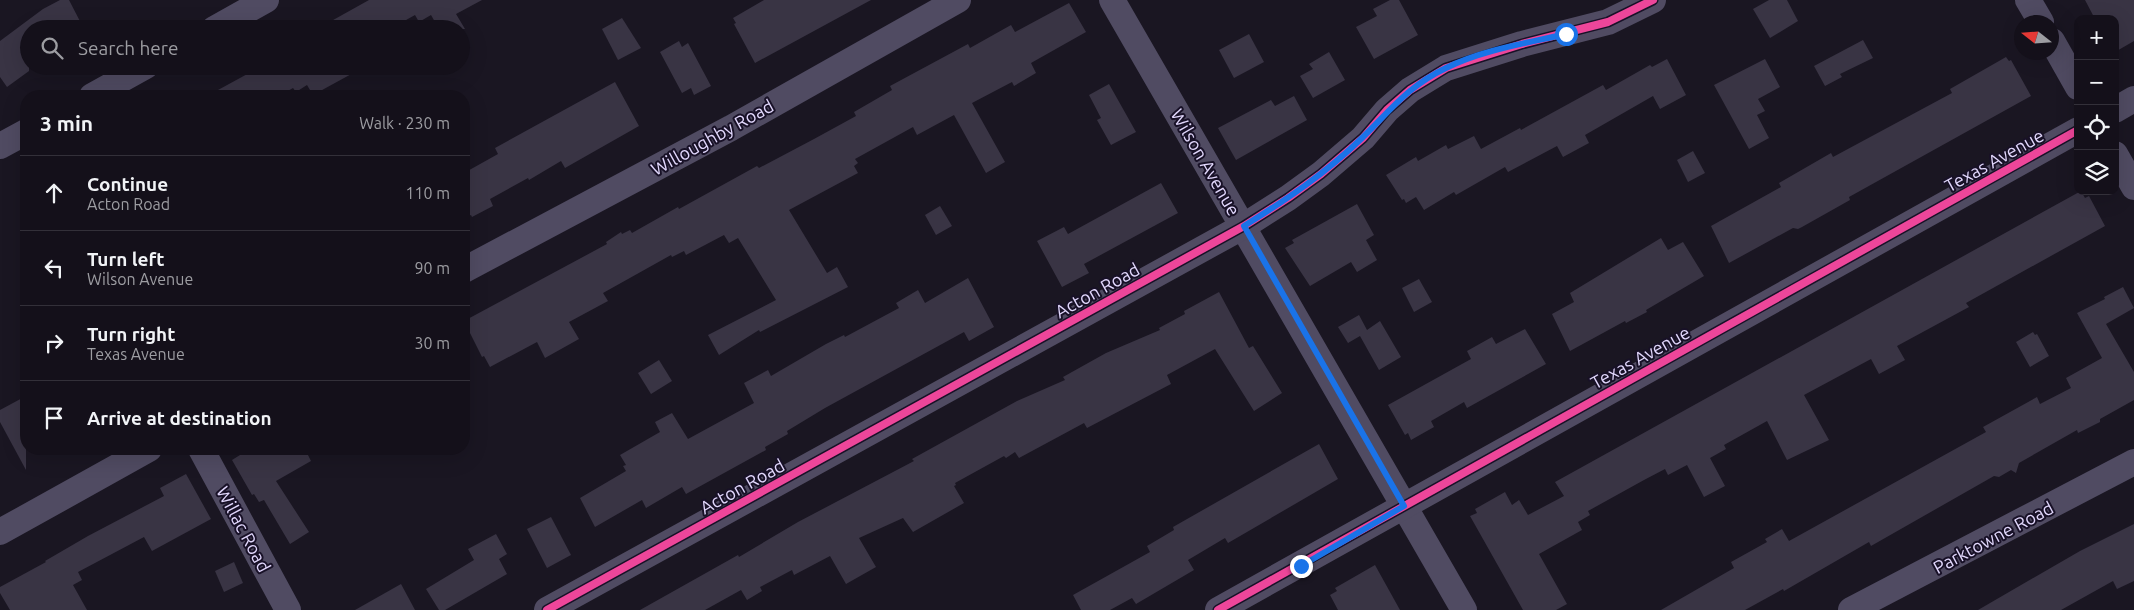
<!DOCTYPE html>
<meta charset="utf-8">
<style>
body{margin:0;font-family:Ubuntu,sans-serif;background:#1d1923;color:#f1f3f6}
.controls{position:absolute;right:15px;top:15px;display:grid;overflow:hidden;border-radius:10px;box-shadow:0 5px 20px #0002}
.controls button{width:45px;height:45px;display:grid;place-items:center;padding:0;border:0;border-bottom:1px solid #333039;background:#14101a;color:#f1f3f6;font:25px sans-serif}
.compass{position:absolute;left:2014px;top:15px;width:45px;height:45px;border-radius:50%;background:#14101a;box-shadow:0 5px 20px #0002;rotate:287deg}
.stop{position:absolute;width:15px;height:15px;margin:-11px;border:4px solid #1a73e8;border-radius:50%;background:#fff}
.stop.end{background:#1a73e8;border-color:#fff;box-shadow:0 1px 5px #0008}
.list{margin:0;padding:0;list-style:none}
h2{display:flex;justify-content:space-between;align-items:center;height:65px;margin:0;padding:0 20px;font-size:21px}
h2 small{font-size:16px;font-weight:400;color:#9d9da2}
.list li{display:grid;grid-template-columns:32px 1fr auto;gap:15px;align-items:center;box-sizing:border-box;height:75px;padding:0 20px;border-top:1px solid #333039}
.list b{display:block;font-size:19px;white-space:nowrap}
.list p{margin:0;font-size:16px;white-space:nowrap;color:#9d9da2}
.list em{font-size:16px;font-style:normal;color:#9d9da2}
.icon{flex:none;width:28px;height:28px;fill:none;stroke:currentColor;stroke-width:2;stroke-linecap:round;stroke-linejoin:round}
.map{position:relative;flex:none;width:2134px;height:610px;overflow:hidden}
.search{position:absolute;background:#14101a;box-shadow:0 5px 20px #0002;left:20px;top:20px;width:450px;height:55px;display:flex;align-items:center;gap:12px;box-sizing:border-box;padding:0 18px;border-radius:28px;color:#9d9da2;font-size:19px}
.panel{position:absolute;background:#14101a;box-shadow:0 5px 20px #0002;left:20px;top:90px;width:450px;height:365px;border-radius:20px}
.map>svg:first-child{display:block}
.building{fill:#393444}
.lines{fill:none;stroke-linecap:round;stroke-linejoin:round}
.street{stroke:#504b62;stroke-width:26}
.cycleway-casing{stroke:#181127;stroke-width:11}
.cycleway{stroke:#ed469a;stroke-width:8}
.route{stroke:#1a73e8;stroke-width:6}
.labels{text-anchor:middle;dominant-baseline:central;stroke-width:4;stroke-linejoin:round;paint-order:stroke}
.street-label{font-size:18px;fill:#e2d8fd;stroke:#181127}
</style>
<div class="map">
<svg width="2134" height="610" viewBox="0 0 2134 610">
<rect width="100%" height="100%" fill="#1a1622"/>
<!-- building -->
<g class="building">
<path d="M60 0H69L84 29H29V71L7 87 0 77V41L43 9Z"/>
<path d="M369 0H482L456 14 465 29H439L431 15 419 22 415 15 390 29H317Z"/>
<path d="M764 0H871L755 63 734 24 736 23 733 18Z"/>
<path d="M1390 0H1399L1418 35 1374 59 1356 27 1377 16 1373 9Z"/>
<path d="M1769 0H1787L1798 21 1770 38 1753 9Z"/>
<path d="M2085 0H2134V41L2115 52V19H2095Z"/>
<path d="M1069 3 1086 32 1031 63 1036 73 1014 86 1012 82 972 103 1005 162 986 173 954 115 917 135 913 127 855 159 858 163 854 166 858 173 789 210 827 273 837 267 848 287 760 332 759 330 719 355 708 335 776 300 738 238 729 243 724 235 686 255 684 251 672 257 671 255 603 293 608 301 569 322 579 339 545 358 537 342 490 367 484 356 482 357 464 321 607 244 606 242 621 232 622 234 630 230 632 233 678 207 679 209 757 166 759 168 814 139 856 116 854 112 892 90 890 86 968 44 970 48 1011 25 1015 32Z"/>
<path d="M622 18 641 48 618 60 602 29Z"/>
<path d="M1249 34 1264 62 1234 78 1219 50Z"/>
<path d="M1863 40 1873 58 1840 74 1842 77 1825 86 1814 66Z"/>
<path d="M679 41 682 47 688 43 711 86 694 95 691 88 682 93 660 52Z"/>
<path d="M1329 52 1345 80 1313 98 1300 76 1313 69 1309 64Z"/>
<path d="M2006 57 2009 61 2011 60 2031 96 1849 197 1850 200 1802 227 1798 229 1793 228 1729 263 1711 226 1781 187 1779 183 1831 153 1833 157 1952 93 1950 89Z"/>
<path d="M1667 59 1686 95 1660 109 1653 96 1585 135 1589 143 1563 157 1557 146 1508 172 1505 167 1456 195 1454 192 1424 210 1416 197 1406 203 1404 199 1402 200 1386 175 1416 157 1418 161 1446 145 1448 149 1474 136 1481 149 1520 128 1521 130 1603 85 1606 90 1650 65 1652 67Z"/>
<path d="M1765 59 1780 87 1758 99 1765 111 1757 115 1769 138 1749 149 1714 85Z"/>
<path d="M262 66H366L313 95 307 85 296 92 293 88 279 96H207Z"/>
<path d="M615 82 639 126 565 168 561 161 529 180 528 178 490 199 493 206 472 217 471 215 464 218V173L498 154 495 148Z"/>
<path d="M1109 84 1136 132 1111 145 1097 120 1101 118 1089 95Z"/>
<path d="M1294 96 1307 120 1236 160 1218 128 1271 100 1275 106Z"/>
<path d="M1693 151 1705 173 1688 182 1677 160Z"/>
<path d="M1161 183 1178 213 1084 264 1089 273 1062 287 1037 241 1064 227 1068 234Z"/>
<path d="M2081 191 2085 198 2089 196 2105 226 1966 303 1969 307 1897 346 1905 360 1879 374 1871 359 1804 395 1829 440 1787 460 1767 421 1724 445 1726 449 1710 458 1725 486 1704 497 1687 465 1668 475 1665 469 1644 480 1588 511 1590 515 1578 522 1582 530 1539 554 1567 604 1556 610H1523L1470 516 1477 513 1475 509 1505 492 1512 505 1519 500 1528 515 1564 496 1555 482Z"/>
<path d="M1357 204 1374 235 1366 240 1377 260 1357 272 1351 262 1310 286 1285 248 1294 243 1292 240Z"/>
<path d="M940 206 952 226 936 235 925 215Z"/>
<path d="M1661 238 1668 250 1683 242 1704 276 1646 310 1647 312 1626 323 1625 321 1570 351 1552 314 1574 302 1570 293Z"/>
<path d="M968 278 994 327 969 341 964 332 825 408 787 431 788 434 765 447 766 450 686 494 682 487 646 508 642 500 595 527 580 498 626 471 623 466 626 465 620 455 660 432 655 422 672 413 688 439 754 403 744 383 768 370 771 376 826 344 844 335 845 337 899 308 896 303 918 290 925 303Z"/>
<path d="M1419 279 1432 302 1414 312 1402 288Z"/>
<path d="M2123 287 2134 308 2106 324 2134 372V400L2100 419V422L2078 433 2077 430 2019 463 2016 473 2011 470 1999 477 1994 476 1871 546 1869 542 1784 591 1783 589 1745 610H1661L1734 568 1731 562 1767 542 1765 539 1782 529 1789 541 1986 432 1983 427 2037 397 2040 404 2071 388 2066 378 2102 358 2077 313 2105 299 2104 297Z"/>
<path d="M1219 292 1249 348 1253 346 1282 393 1254 411 1215 349 1167 375 1171 384 1087 428 1084 423 1019 458 1015 452 1006 458 1004 456 955 483 956 485 954 486 964 503 913 532 903 518 859 538 876 567 846 584 830 556 794 575 792 570 760 587 762 591 747 600 741 590 705 610H640L738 555 739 557 798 522 914 461 912 459 1017 401 1065 380 1063 377 1106 353 1160 330 1159 328 1185 314 1184 311Z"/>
<path d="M1359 315 1367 330 1380 321 1401 357 1379 370 1360 336 1348 343 1338 327Z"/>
<path d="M1525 329 1546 364 1467 408 1464 402 1431 421 1434 427 1411 440 1408 433 1405 435 1388 405 1471 359 1467 351 1492 337 1496 344Z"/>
<path d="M2033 332 2035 335 2037 334 2049 356 2030 367 2016 342Z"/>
<path d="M659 360 672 381 651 394 638 373Z"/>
<path d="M26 396V470L0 422V410Z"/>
<path d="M1319 444 1338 479 1228 543 1225 538 1188 560 1194 570 1136 604 1132 598 1110 610H1081L1073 595 1150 552 1147 546 1174 530 1173 527Z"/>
<path d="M236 449H305L311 461 276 481 309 532 290 544 264 500 259 502 254 494 252 495 232 460 240 455Z"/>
<path d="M186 474 211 519 152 551 144 537 78 572 82 580 73 585 87 610H10L0 593V587L46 562 45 561 88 536 164 496 160 488Z"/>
<path d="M551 517 571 555 547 568 527 529Z"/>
<path d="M2134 524V581L2117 589 2113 581 2061 610H1978L2080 551Z"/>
<path d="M496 534 507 554 499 559 507 574 445 610H439L426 589 474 560 468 549Z"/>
<path d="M234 562 243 583 224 592 215 571Z"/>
<path d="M1375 565 1400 610H1338L1330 595 1337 591 1335 588Z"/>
<path d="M401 584 415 610H355Z"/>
</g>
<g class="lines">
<!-- street -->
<g class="street">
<path d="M1112 0 1464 610"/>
<path d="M2028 0 2041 22"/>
<path d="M214 29 266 0"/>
<path d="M2052 41 2078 87"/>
<path d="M92 96 146 66"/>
<path d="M2115 110 2134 99"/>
<path d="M0 146 26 132"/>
<path d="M2115 154 2134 187"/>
<path d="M464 270 731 128 958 0"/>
<path d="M201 449 288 610"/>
<path d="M0 532 149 449"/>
<path d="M547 610 1244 226 1288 198 1321 174 1363 138 1387 110 1410 90 1446 68 1522 44 1608 22 1653 0"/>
<path d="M1218 610 2078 130"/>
<path d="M1851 610 2134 462"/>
</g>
<defs>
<g id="cycleway">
<path d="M547 610 1244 226 1288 198 1321 174 1363 138 1387 110 1410 90 1446 68 1522 44 1608 22 1653 0"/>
<path d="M1218 610 2078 130"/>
</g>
</defs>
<!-- cycleway casing -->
<use href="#cycleway" class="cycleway-casing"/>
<!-- cycleway -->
<use href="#cycleway" class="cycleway"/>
</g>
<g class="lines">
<!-- route -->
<path class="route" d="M1301 566 1404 506 1244 226C1286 200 1326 173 1362 138 1390 111 1408 86 1446 68 1482 50 1527 43 1566 34"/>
</g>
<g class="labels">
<!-- street labels -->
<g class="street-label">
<text transform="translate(712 137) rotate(-29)">Willoughby Road</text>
<text transform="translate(1994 160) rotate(-29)">Texas Avenue</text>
<text transform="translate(1206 162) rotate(60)">Wilson Avenue</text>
<text transform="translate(1097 290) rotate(-29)">Acton Road</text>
<text transform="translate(1640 357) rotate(-29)">Texas Avenue</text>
<text transform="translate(742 486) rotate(-29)">Acton Road</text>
<text transform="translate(244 529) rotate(62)">Willac Road</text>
<text transform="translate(1993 537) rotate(-28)">Parktowne Road</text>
</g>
</g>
</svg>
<div class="controls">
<button>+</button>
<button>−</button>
<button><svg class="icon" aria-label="locate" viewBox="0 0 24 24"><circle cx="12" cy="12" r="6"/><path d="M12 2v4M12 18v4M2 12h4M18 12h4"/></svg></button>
<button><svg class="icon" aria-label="layers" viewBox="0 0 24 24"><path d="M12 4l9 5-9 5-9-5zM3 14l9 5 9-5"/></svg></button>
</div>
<svg class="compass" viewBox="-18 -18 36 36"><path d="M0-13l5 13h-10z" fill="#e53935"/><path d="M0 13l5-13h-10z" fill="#9d9da2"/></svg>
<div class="stop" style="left:1566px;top:34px"></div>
<div class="stop end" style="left:1301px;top:566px"></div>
<div class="search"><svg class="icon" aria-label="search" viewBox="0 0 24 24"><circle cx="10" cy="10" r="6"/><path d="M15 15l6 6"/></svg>Search here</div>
<section class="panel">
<h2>3 min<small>Walk · 230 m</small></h2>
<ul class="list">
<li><svg class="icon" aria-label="ahead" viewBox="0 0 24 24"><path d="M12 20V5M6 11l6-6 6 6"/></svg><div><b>Continue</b><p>Acton Road</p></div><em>110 m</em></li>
<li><svg class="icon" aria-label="left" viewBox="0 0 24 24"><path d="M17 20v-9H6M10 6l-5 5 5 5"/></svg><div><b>Turn left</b><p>Wilson Avenue</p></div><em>90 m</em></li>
<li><svg class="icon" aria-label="right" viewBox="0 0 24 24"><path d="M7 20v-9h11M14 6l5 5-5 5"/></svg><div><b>Turn right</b><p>Texas Avenue</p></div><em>30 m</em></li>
<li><svg class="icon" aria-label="arrive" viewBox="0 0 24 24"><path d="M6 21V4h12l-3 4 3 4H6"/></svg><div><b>Arrive at destination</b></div></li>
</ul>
</section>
</div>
